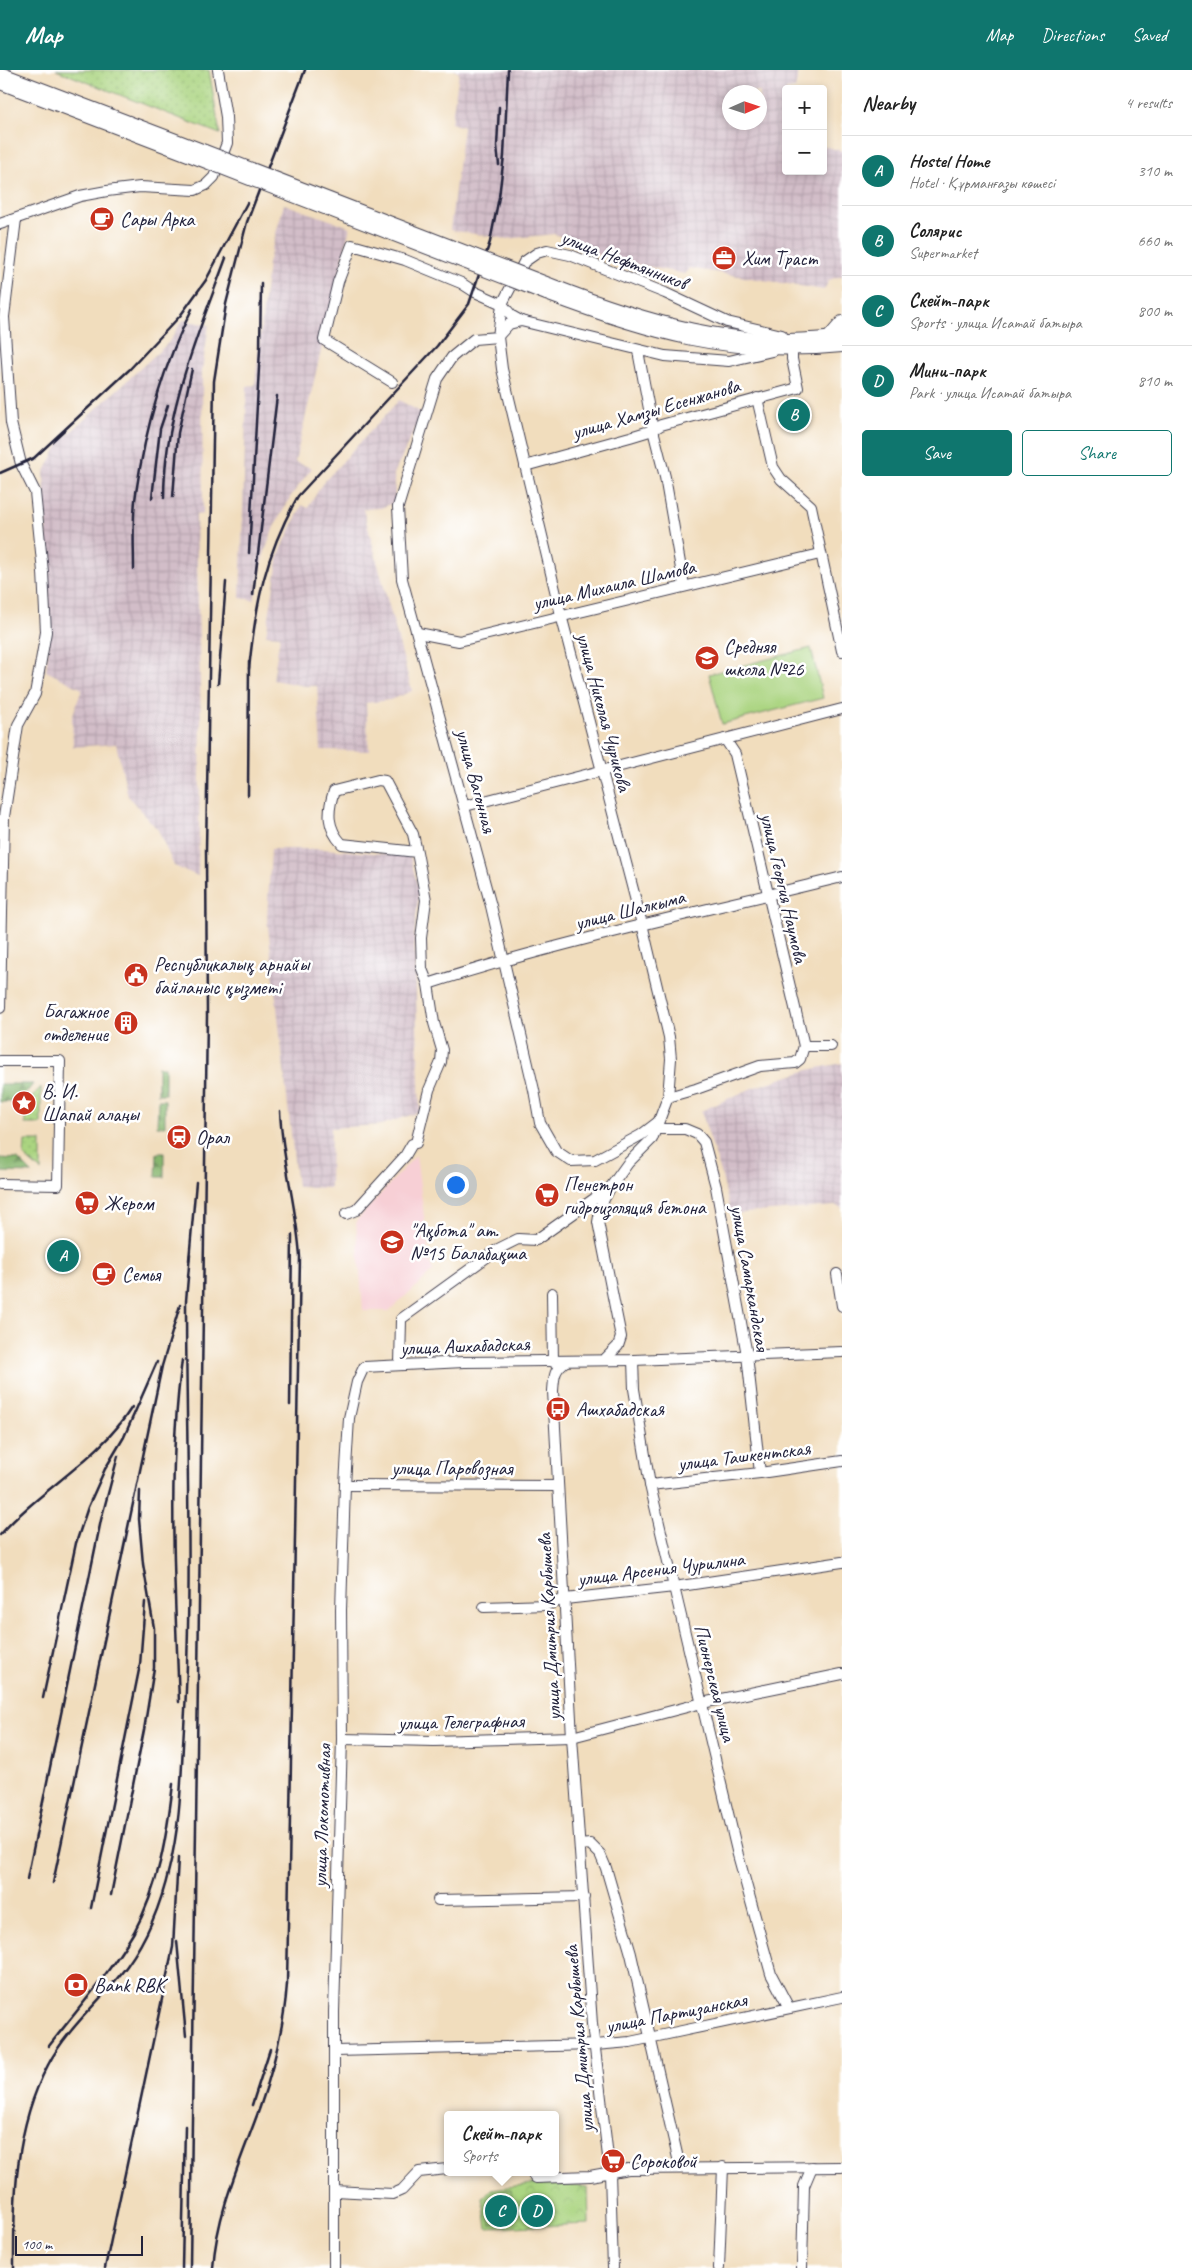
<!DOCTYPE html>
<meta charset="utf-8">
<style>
body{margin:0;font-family:Caveat,sans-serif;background:#f6f6f6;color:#222}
.controls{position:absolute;right:15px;top:15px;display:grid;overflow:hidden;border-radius:5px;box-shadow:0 2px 8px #0003}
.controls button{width:45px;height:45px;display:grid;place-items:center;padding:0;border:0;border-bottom:1px solid #e0e0e0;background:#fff;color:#222;font:25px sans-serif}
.compass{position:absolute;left:722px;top:15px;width:45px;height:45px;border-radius:50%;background:#fff;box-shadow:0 2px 8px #0003;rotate:87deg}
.scale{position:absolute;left:15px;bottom:12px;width:128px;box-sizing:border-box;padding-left:5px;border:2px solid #22223b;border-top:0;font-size:14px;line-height:18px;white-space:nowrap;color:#22223b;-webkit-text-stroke:4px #fff;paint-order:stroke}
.you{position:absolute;left:455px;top:1114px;width:18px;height:18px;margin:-12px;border:4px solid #fff;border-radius:50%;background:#1a73e8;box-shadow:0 0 0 8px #1a73e833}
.badge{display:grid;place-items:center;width:32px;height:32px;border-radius:50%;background:#0f766e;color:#fff;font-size:16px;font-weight:700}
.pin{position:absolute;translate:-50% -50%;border:2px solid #fff;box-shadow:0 1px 5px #0006}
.popup{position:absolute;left:444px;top:2041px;width:115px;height:65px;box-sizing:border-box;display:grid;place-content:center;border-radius:5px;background:#fff;filter:drop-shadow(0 1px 4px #0005);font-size:16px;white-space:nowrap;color:#767676}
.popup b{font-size:19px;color:#222}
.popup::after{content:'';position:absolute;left:50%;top:100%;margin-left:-10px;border:10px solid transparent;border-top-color:#fff}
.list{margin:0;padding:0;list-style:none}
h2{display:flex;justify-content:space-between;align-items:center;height:65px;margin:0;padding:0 20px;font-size:21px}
h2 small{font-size:16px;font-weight:400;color:#767676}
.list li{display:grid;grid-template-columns:32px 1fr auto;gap:15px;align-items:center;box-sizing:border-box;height:70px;padding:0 20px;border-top:1px solid #e0e0e0}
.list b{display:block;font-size:19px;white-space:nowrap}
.list p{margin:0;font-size:16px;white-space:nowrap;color:#767676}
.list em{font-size:16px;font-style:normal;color:#767676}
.actions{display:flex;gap:10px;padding:15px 20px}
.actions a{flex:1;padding:11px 0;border:1px solid #0f766e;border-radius:5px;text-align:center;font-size:18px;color:#0f766e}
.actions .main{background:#0f766e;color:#fff}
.map{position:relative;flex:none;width:842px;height:2198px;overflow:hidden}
header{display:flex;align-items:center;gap:30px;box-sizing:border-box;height:70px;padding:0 25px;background:#0f766e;color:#fff}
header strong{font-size:24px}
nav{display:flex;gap:28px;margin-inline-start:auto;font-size:18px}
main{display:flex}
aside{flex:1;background:#fff}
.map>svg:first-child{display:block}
.built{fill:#f7cfd5}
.industrial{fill:url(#industrial-grid);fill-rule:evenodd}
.grass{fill:url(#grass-dots);stroke:#667b5e}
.forest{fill:url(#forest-firs);stroke:#546c54}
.park{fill:url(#park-crowns);stroke:#667b5e}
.pitch{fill:#aad480;stroke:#667b5e}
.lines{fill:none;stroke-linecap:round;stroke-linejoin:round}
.minor-casing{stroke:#413e4e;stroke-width:12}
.major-casing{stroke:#413e4e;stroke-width:14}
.minor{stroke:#fff;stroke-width:10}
.major{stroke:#fff;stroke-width:12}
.rail{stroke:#22223b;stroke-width:2.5}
.major-bridge-casing{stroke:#413e4e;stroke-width:14;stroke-linecap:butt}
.major-bridge{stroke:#fff;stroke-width:12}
.labels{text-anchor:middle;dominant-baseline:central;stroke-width:5;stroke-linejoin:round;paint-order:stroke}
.poi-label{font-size:20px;fill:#22223b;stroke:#fff;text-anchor:start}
.street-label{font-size:20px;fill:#22223b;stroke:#fff}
</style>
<header>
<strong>Map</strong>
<nav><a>Map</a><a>Directions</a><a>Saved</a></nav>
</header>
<main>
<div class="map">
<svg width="842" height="2198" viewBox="0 0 842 2198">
<defs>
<pattern id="industrial-grid" width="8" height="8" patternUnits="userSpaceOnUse" patternTransform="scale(1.25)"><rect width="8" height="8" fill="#d2bdc8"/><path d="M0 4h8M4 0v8" fill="none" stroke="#b4a2ad"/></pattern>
<pattern id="grass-dots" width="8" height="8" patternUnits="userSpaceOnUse" patternTransform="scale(1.25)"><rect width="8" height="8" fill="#aad480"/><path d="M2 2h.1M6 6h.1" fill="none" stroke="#92b670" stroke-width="1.8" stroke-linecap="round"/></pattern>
<pattern id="forest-firs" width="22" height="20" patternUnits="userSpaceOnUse" patternTransform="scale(1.25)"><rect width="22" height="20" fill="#87b66e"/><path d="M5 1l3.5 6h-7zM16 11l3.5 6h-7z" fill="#6e945c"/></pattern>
<pattern id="park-crowns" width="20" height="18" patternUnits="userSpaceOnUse" patternTransform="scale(1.25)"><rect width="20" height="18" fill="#aad480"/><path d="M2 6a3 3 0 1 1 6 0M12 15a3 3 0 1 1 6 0" fill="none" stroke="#92b670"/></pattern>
</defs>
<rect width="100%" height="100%" fill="#fff"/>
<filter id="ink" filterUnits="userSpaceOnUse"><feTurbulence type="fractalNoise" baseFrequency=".02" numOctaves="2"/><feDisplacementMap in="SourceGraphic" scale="10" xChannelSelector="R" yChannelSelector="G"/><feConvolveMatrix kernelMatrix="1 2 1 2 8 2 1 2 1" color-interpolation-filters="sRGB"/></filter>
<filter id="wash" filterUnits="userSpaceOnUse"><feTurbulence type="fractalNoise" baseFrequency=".0096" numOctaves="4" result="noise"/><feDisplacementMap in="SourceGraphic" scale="20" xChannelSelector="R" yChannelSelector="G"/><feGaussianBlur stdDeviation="1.12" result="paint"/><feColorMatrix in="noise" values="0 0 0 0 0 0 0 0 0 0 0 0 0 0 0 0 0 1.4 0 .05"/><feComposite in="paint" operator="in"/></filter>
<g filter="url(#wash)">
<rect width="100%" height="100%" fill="#f1ddbd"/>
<!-- built -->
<path class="built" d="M416 1085 430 1192 433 1201 389 1241H363L356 1151Z"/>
<!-- industrial -->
<g class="industrial">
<path d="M454 0H799L795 19H786V101H823V76L842 81V206L829 210 824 220 689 198 685 204 605 188 555 164 506 169 450 160 463 57 451 53 459 3ZM760 22V52H730V22Z"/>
<path d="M284 134 350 157 295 392 312 398 291 426 274 457 263 487 254 530 240 528 247 316 255 315 268 193Z"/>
<path d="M183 250 209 255 202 301 203 444 196 445 201 654 198 806 174 796 158 760 128 726 116 674 73 677 72 647 82 619 46 601 50 563 44 403 60 372 168 273Z"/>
<path d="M399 330 422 343 394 404 395 432 381 438 363 439 412 621 390 630 366 633 369 681 321 680 317 616H305L273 610 280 566 266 565 279 484 302 435 308 438 322 414Z"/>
<path d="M271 779H324L410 786 419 822 414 865 420 1042 381 1055 331 1058 330 1118 297 1117 267 848Z"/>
<path d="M842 993V1138L836 1136 731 1144 721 1103 701 1041 752 1018 808 1000Z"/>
</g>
<!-- grass -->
<g class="grass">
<path d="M56 0H209L220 64Z"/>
<path d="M41 1017V1054H25V1036Z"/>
<path d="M25 1071H41V1101L24 1086Z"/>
</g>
<!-- forest -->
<g class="forest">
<rect x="158" y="997" width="7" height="27"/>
<path d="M0 1014H33L19 1032H0Z"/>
<path d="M158 1030H165V1056H157Z"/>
<path d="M157 1083H164V1107H156Z"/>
<path d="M0 1088 18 1089 32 1103 0 1102Z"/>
</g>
<!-- park -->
<path class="park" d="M540 2113 588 2117 589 2154 487 2158 483 2128 491 2119Z"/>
<!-- pitch -->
<g class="pitch">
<path d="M811 578 823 628 722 654 709 604Z"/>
<path d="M511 2120 514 2152 491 2154 487 2129 492 2122Z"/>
</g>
</g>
<g filter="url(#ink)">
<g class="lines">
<defs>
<g id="minor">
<path d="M0 154 80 126 107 121 140 117 195 120 206 115 214 107 227 73 226 47 218 0"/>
<path d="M498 266 509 254 521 251 665 286 729 291 772 281"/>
<path d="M498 267 474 269 452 287 437 309 398 437 402 509 491 836 534 1020 540 1053 556 1081 571 1091 595 1090 641 1065 658 1052"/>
<path d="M638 281 653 360 665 407 684 516"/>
<path d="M392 312 324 270 338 212 352 175 405 190 461 213 475 222 502 234 512 246 521 251"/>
<path d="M757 328 773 397 781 409 811 436 842 581"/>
<path d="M525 396 630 367 653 360 661 355 798 318 792 289V280"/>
<path d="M418 563 459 571 820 484"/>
<path d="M725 669 735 684 804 976"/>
<path d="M465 736 842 639"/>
<path d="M428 914C564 870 704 841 842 807"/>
<path d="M0 938 4 747 18 655 35 624 46 562 43 502 35 422 21 394 11 353 4 247 16 149"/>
<path d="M0 991H60L58 1115 0 1114"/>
<path d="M668 1027 696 1019 760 996 795 993 800 989 804 976H831"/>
<path d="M656 1059H685L697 1064 704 1072 716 1117 747 1285 760 1403"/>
<path d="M346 1144 356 1140 405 1086 412 1074 416 1073 429 1020 441 992 442 980 434 953 428 914 422 899 421 868 426 830 417 782 413 764 385 711 378 710 334 721C327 742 327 758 342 774L417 782"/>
<path d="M837 1204 842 1236"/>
<path d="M552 1223 553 1292"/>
<path d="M605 1289 618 1276 621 1267 598 1152 601 1135 610 1118 628 1093 652 1069 668 1027 671 989 669 967 642 854 561 545 502 299 498 267 502 234 524 192 537 183 547 180 570 185 665 223 727 252 782 265"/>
<path d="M633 1290 634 1319 650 1415 674 1517 738 1785 771 1904 789 1938"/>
<path d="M566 1291C554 1299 554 1307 553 1321L572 1667 592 1954 610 2103 613 2198"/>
<path d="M400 1295 401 1249 498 1179 518 1169 536 1170 608 1119"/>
<path d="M345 1415 558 1416"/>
<path d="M650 1415 760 1403 842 1391"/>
<path d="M484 1537 546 1535 565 1529 674 1517 842 1492"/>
<path d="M342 1669 434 1671 572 1667 702 1633 842 1604"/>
<path d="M580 1775 590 1774 600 1784 606 1798 631 1884 680 2097"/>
<path d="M438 1830 584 1827"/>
<path d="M335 1981 595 1975 630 1972 842 1927"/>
<path d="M531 2102 536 2108 590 2106 628 2099 842 2097"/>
<path d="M334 2121 393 2124 402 2120 419 2102 447 2099"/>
<path d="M334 2198V1942L342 1669 341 1540 345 1415 349 1348 357 1312 364 1297 464 1292 633 1290 842 1282"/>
<path d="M719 2198 723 2097"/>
<path d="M802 2198 804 2116 812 2097"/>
</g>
<g id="major">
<path d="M0 3 205 81"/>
<path d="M0 13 201 90"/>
<path d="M549 214C643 251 740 281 842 266"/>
<path d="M546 224C649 263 730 287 842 276"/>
<path d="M829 267 842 252"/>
</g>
</defs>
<!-- minor casing -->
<use href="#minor" class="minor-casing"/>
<!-- major casing -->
<use href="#major" class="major-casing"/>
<!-- minor -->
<use href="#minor" class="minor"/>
<!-- major -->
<use href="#major" class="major"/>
<!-- rail -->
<g class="rail">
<path d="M499 95 497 76 499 37"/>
<path d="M0 403 34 388 129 300 180 246 206 210 247 133"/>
<path d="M173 427 178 363 192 299"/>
<path d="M152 428 160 359 168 335"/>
<path d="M164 428C164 342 197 267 226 188"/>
<path d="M249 483 260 279 261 213"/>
<path d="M134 499C134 474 132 448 136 423 145 360 163 296 192 239"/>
<path d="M253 525 277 326"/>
<path d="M249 599C256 532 265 485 298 426L437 276 469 234 490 172 499 127 504 86 508 0"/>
<path d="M218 614 226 512"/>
<path d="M248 725 249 592"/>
<path d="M189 1190 196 1112"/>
<path d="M290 1335 292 1165"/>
<path d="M0 1465C40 1419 99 1390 132 1337"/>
<path d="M43 1628 76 1473 88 1437 105 1399 124 1367 157 1292"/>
<path d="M179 1632C175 1519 167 1403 182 1290"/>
<path d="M27 1809 101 1450 118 1386"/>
<path d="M53 1813 162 1296 180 1235"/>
<path d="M111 1825 144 1660 154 1598V1558L143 1494 139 1449 140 1421"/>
<path d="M91 1838 140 1595 145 1532"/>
<path d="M177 1871 186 1966"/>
<path d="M49 1976C78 1939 110 1902 134 1862 159 1817 167 1764 173 1714"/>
<path d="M252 2035 270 1979"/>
<path d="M14 2198C14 2128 14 2059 48 1995 67 1958 102 1930 127 1896 148 1867 161 1834 169 1799 181 1753 181 1705 184 1658 193 1516 186 1373 186 1231L190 1184"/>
<path d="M105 2198 173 1877 178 1788"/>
<path d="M182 2198 185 2056"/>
<path d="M190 2198 207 946 206 781 214 311 226 234 247 152 305 0"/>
<path d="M213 2198C217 2141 241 2090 260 2037 274 1997 284 1956 287 1914L300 1187C297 1138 282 1090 280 1041"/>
</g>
<defs>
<g id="major-bridge">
<path d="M205 81 549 214"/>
<path d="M201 90 546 224"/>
</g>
</defs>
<!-- major-bridge casing -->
<use href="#major-bridge" class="major-bridge-casing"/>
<!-- major-bridge -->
<use href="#major-bridge" class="major-bridge"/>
</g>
</g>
<!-- icons -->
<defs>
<symbol id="cafe-disc" viewBox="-11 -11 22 22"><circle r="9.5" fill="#c8321e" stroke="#fff"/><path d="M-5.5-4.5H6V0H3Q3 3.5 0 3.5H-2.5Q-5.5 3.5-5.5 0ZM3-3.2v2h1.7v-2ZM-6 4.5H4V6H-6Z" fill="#fff"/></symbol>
<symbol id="office-disc" viewBox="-11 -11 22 22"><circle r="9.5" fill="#c8321e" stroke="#fff"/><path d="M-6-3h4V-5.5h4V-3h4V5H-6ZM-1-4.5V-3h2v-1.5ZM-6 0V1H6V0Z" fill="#fff"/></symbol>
<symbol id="school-disc" viewBox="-11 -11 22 22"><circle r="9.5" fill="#c8321e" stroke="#fff"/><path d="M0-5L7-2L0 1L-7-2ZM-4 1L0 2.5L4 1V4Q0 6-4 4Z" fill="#fff"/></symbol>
<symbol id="civic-disc" viewBox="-11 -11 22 22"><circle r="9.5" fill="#c8321e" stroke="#fff"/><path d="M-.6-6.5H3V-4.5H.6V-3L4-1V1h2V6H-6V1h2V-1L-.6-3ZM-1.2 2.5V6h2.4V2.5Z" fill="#fff"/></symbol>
<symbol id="building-disc" viewBox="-11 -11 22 22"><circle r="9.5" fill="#c8321e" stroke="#fff"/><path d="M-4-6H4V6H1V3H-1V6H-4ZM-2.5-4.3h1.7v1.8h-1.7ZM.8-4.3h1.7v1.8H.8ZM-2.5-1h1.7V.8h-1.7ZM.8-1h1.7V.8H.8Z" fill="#fff"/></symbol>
<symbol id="sight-disc" viewBox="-11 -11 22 22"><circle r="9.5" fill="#c8321e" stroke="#fff"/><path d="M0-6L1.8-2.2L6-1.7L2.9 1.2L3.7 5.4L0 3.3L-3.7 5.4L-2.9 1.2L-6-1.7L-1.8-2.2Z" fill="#fff"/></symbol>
<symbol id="station-disc" viewBox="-11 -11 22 22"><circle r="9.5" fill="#c8321e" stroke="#fff"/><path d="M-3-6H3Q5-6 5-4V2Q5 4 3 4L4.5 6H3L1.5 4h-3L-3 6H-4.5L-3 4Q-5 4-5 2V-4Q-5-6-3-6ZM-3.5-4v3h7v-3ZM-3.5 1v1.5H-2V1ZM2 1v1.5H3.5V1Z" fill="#fff"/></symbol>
<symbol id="supermarket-disc" viewBox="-11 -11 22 22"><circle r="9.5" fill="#c8321e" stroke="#fff"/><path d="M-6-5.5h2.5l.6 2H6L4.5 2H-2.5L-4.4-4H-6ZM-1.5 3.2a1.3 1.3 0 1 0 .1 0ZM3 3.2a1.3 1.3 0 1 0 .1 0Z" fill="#fff"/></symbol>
<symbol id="bus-disc" viewBox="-11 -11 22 22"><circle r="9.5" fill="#c8321e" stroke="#fff"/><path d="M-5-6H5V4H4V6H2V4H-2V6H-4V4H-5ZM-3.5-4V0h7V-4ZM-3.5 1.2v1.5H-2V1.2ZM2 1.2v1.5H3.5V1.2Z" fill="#fff"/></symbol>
<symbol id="bank-disc" viewBox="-11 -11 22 22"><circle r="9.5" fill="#c8321e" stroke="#fff"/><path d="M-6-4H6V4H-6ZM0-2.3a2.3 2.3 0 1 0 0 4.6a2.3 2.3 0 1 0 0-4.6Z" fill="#fff"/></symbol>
</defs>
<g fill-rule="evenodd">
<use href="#cafe-disc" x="88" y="135" width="28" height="28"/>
<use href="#office-disc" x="710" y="174" width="28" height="28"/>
<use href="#school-disc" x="693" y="574" width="28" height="28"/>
<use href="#civic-disc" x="122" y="891" width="28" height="28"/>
<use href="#building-disc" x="112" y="939" width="28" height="28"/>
<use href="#sight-disc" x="10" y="1019" width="28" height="28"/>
<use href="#station-disc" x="165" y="1053" width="28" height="28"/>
<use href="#supermarket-disc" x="533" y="1111" width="28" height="28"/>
<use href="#supermarket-disc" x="73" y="1119" width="28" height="28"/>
<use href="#school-disc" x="378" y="1158" width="28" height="28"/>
<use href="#cafe-disc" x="90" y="1190" width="28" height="28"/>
<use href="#bus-disc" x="544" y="1325" width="28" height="28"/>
<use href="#bank-disc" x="62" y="1901" width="28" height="28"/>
<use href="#supermarket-disc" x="599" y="2077" width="28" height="28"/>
</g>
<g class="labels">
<!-- poi labels -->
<g class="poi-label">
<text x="120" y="149">Сары Арка</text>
<text x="742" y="188">Хим Траст</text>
<text x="724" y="576">Средняя<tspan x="724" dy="23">школа №26</tspan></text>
<text x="154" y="894">Республикалық арнайы<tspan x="154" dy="23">байланыс қызметі</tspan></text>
<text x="108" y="941" text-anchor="end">Багажное<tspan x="108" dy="23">отделение</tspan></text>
<text x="42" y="1021">В. И.<tspan x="42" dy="23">Шапай алаңы</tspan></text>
<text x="196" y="1067">Орал</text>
<text x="564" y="1114">Пенетрон<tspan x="564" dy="23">гидроизоляция бетона</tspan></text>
<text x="104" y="1133">Жером</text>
<text x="410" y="1160">"Ақбота" ат.<tspan x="410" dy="23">№15 Балабақша</tspan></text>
<text x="122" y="1204">Семья</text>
<text x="576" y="1339">Ашхабадская</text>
<text x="94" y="1915">Bank RBK</text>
<text x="630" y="2091">Сороковой</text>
</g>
<!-- street labels -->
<g class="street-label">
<text transform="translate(624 190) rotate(21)">улица Нефтянников</text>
<text transform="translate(656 339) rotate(-16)">улица Хамзы Есенжанова</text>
<text transform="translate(614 515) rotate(-13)">улица Михаила Шамова</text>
<text transform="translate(604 642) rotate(75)">улица Николая Чурикова</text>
<text transform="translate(476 711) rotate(75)">улица Вагонная</text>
<text transform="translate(784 818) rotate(77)">улица Георгия Наумова</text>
<text transform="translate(630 840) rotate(-14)">улица Шалкыма</text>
<text transform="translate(750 1208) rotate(80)">улица Самаркандская</text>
<text transform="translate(465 1276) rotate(-2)">улица Ашхабадская</text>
<text transform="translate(744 1386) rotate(-7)">улица Ташкентская</text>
<text x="452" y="1398">улица Паровозная</text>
<text transform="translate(661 1499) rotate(-7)">улица Арсения Чурилина</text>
<text transform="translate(549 1557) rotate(-93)">улица Дмитрия Карбышева</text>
<text transform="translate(715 1613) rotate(76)">Пионерская улица</text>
<text transform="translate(461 1652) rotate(-1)">улица Телеграфная</text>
<text transform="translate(322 1746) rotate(-88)">улица Локомотивная</text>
<text transform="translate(676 1943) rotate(-11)">улица Партизанская</text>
<text transform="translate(579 1969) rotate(-95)">улица Дмитрия Карбышева</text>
</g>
</g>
</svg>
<div class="controls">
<button>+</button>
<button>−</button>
</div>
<svg class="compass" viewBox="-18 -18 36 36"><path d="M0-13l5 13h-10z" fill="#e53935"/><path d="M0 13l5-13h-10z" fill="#767676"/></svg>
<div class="scale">100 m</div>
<div class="you"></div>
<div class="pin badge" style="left:63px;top:1186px">A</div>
<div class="pin badge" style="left:794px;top:345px">B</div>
<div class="pin badge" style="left:501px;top:2141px">C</div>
<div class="popup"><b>Скейт-парк</b>Sports</div>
<div class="pin badge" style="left:537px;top:2141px">D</div>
</div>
<aside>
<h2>Nearby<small>4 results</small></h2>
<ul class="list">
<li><span class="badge">A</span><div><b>Hostel Home</b><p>Hotel · Құрманғазы көшесі</p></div><em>310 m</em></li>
<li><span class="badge">B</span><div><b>Солярис</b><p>Supermarket</p></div><em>660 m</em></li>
<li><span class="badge">C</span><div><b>Скейт-парк</b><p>Sports · улица Исатай батыра</p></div><em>800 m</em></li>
<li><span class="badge">D</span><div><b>Мини-парк</b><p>Park · улица Исатай батыра</p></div><em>810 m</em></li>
</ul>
<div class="actions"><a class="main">Save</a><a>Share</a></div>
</aside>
</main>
